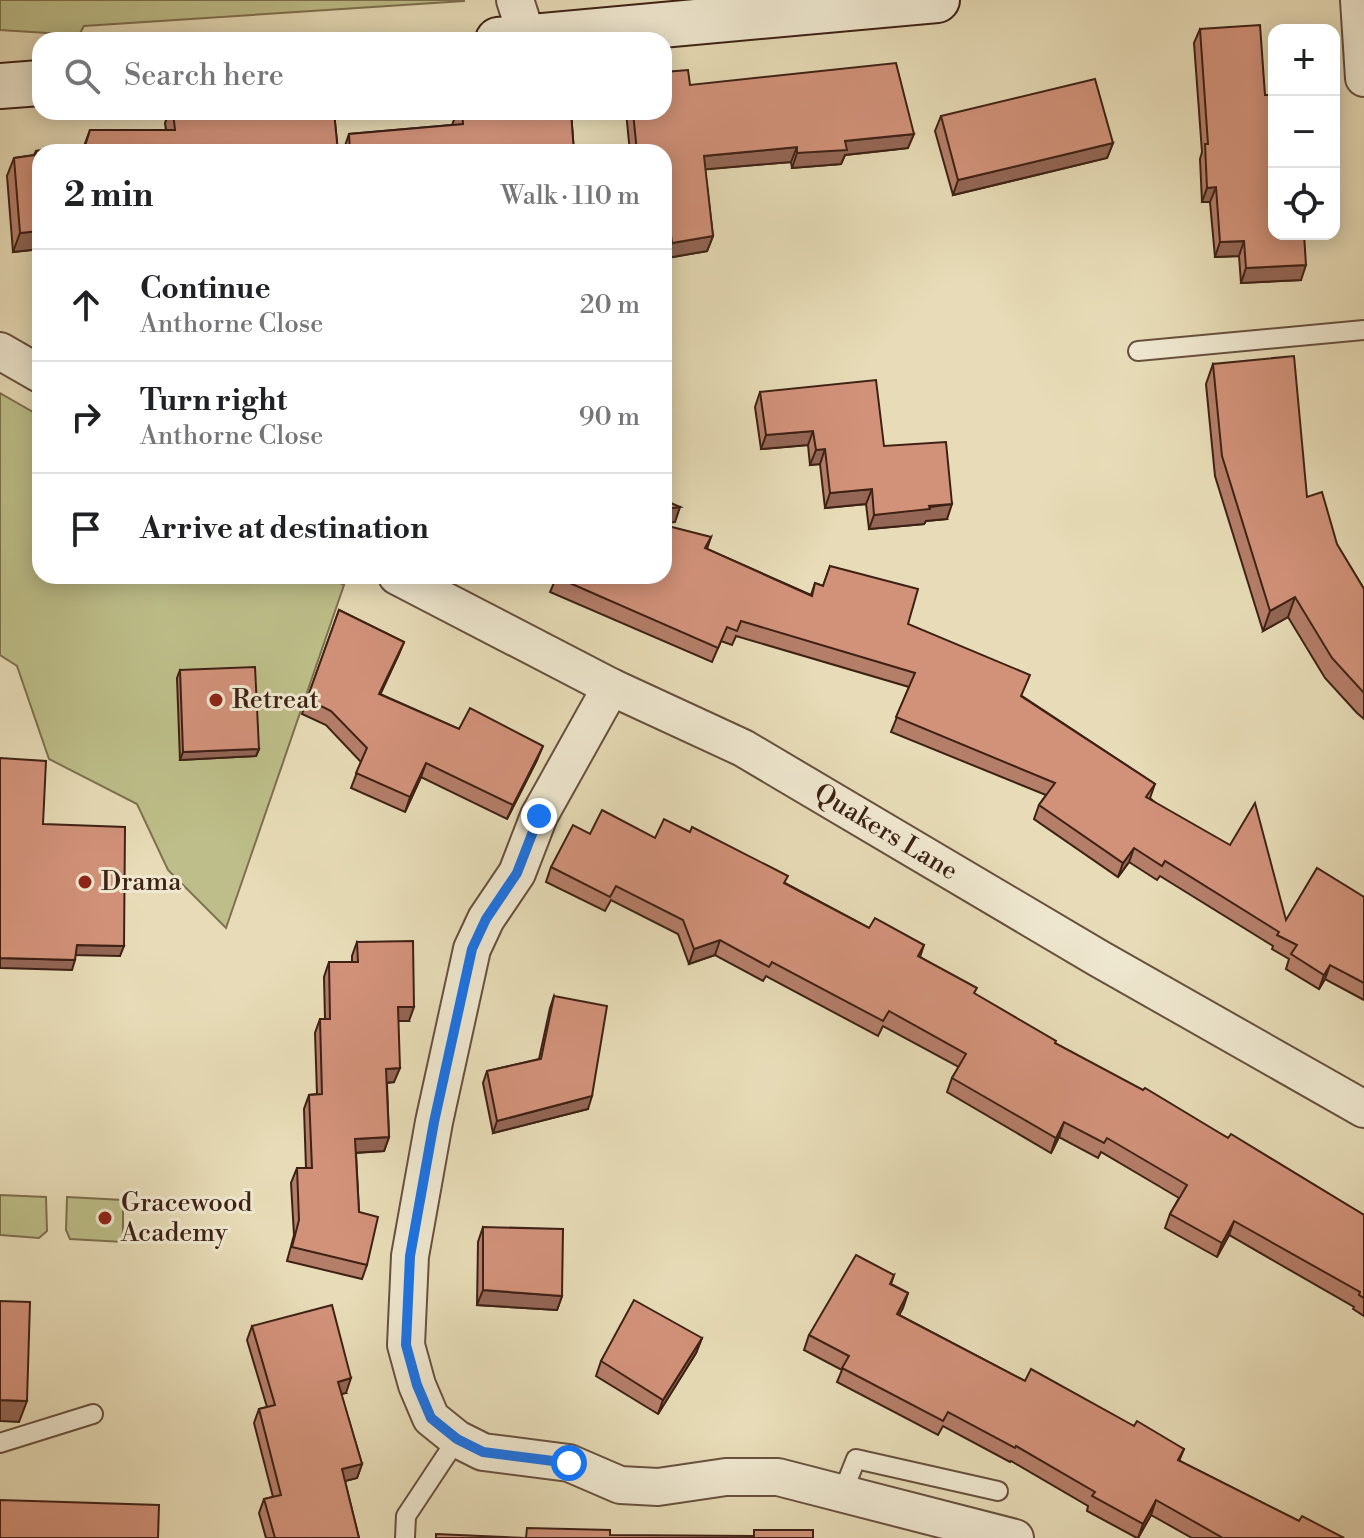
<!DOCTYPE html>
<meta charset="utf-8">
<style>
body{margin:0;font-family:"Libre Bodoni",serif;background:#f2f2f2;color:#202124}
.controls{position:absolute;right:24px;top:24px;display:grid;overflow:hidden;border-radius:16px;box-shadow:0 4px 20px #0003}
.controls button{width:72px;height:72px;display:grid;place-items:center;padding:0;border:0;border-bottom:2px solid #e0e0e0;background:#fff;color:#202124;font:40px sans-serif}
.stop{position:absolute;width:24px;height:24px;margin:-18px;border:6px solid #1a73e8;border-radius:50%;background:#fff}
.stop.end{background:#1a73e8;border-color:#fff;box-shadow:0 2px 8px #0008}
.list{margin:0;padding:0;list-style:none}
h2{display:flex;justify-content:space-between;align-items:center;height:104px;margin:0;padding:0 32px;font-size:34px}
h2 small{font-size:26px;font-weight:400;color:#757577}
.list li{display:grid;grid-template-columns:52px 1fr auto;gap:24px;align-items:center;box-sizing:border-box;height:112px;padding:0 32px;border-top:2px solid #e0e0e0}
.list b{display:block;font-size:30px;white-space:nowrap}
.list p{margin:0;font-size:26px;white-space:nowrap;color:#757577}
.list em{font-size:26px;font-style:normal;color:#757577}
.icon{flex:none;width:44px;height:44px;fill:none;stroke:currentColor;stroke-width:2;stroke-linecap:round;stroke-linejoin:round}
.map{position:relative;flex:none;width:1364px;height:1538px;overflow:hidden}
.search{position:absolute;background:#fff;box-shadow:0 4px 20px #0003;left:32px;top:32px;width:640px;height:88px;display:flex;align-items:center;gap:20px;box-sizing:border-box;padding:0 28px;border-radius:24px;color:#757577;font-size:30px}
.panel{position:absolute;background:#fff;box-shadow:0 4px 20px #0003;left:32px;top:144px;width:640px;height:440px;border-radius:24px}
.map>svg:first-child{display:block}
.green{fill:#bdbe89;stroke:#7e704f;stroke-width:2}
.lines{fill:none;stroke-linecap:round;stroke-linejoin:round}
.lane-casing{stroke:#68503e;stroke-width:22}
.street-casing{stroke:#68503e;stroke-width:40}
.secondary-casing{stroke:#3e2115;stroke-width:48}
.lane{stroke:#efe8d0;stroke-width:18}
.street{stroke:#efe8d0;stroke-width:36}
.secondary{stroke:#efe8d0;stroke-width:44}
.wall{fill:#b57e69;stroke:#3e2115;stroke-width:2}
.shaded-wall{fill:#936655;stroke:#3e2115;stroke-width:2}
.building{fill:#d2927a;stroke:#3e2115;stroke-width:2}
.route{stroke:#1a73e8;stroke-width:10}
.poi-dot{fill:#8f2418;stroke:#efe8d0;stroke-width:3}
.labels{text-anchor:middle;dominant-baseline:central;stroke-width:6;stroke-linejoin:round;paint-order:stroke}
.poi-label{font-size:26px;fill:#3e2115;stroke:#efe8d0;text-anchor:start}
.street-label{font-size:26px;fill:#3e2115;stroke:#efe8d0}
</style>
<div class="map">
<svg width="1364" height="1538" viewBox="0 0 1364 1538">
<rect width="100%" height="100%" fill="#e7dcb7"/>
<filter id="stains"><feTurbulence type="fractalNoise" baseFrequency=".0025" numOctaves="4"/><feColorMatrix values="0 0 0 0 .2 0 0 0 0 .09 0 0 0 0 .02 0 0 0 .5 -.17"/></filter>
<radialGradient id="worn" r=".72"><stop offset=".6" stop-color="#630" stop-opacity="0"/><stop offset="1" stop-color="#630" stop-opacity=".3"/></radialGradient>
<!-- green -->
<g class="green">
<path d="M0 0H464V1L84 26 79 35 0 30Z"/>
<path d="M0 393 40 416V576H327L344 585 226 928 168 870 137 804 49 759 17 666 0 655Z"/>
<path d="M0 1195 46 1197 47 1231 39 1238 0 1235Z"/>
<path d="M67 1197 123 1200V1242L70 1239 66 1230Z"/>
</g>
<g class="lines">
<defs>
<g id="lane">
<path d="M1138 351 1364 330"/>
<path d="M0 1443 93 1414"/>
<path d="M842 1494 856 1459 998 1491"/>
<path d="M405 1538 406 1516 457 1439"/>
</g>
<g id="street">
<path d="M515 0 527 37"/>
<path d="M1359 0 1364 78"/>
<path d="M0 351 40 374"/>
<path d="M397 576 611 687 743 748 1098 958 1364 1109"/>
<path d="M611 687 539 816 517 873 486 919 472 949 434 1122 410 1256 406 1345 417 1385 431 1418 457 1439 483 1452 569 1463 620 1485 658 1487 726 1477H778L1015 1538"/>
</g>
<g id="secondary">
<path d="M498 40 937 0"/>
<path d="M0 86 40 83"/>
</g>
</defs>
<!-- lane casing -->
<use href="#lane" class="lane-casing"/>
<!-- street casing -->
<use href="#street" class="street-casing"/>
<!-- secondary casing -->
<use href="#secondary" class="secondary-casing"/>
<!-- lane -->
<use href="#lane" class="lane"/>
<!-- street -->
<use href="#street" class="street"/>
<!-- secondary -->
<use href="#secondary" class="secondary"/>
</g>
<!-- wall -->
<g class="wall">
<path d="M1200 29 1265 95 1301 280 1241 283 1239 256 1215 257 1210 202H1202L1200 159 1202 152 1194 43Z"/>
<path d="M690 85 908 148 845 155 841 164 792 168 791 162 705 169 713 236 707 251 667 258 664 234V152H630L626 112H664Z"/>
<path d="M169 112H334L338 152H40V249L13 252 7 176 14 158 34 155 36 151 84 146 90 130H166L165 123Z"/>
<path d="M457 112H571L574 152H343L349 134 452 125Z"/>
<path d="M941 116 1113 143 1107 158 953 195 935 131Z"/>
<path d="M1213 364 1307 497 1364 589V719L1357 713 1325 678 1288 617 1263 631 1215 476 1206 384Z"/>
<path d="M760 392 884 446 947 519 926 521 924 524 869 529 866 504 825 508 820 464 810 465 808 445 761 449 755 407Z"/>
<path d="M711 537 707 549 811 595 815 583 823 586 830 566 908 624 1022 696 1155 784 1150 798 1286 920 1364 897V1000L1325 979 1319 989 1286 969 1289 959 1272 949 1273 946 1160 876 1157 880 1129 862 1118 877 1034 819 1039 805 1046 795 891 732 909 687 736 636 732 645 721 641 712 662 550 592 554 583 540 576H664Z"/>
<path d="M339 610 404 642 398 656 380 694 459 729 537 760 507 819 421 777 405 812 351 788 361 762 326 725 302 714Z"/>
<path d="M180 670 259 749 256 756 180 760 177 678Z"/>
<path d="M690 832 869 928 924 945 920 957 975 994 1055 1044 1228 1138 1364 1215V1316L1353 1309 1354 1307 1229 1235 1217 1257 1165 1228 1170 1214 1179 1198 1101 1152 1098 1158 1059 1137 1051 1153 947 1092 952 1078 959 1067 883 1026 878 1036 766 976 763 981 715 955 689 964 678 934 611 900 605 911 546 882 551 867 590 834 655 838Z"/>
<path d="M357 942 409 1021H398L394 1082 387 1083 389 1137 384 1151 356 1153 359 1212 367 1265 362 1279 287 1261 294 1235 291 1183 297 1168H306L304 1109 309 1095 317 1094 315 1033 320 1019H325L324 977 329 962H352V956Z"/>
<path d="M554 996 588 1109 493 1133 483 1083 487 1071 539 1059 550 1008Z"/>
<path d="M483 1227 562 1296 557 1310 477 1305 478 1242Z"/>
<path d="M894 1275 891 1284 908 1293 899 1315 1025 1381 1134 1426 1184 1449 1179 1461 1299 1521 1344 1538H1192L1151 1515 1138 1538H1137L1087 1511 1088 1506 1011 1461 1010 1462 943 1426 938 1435 837 1382 842 1370 804 1350 809 1335Z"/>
<path d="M252 1326 346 1393 341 1394 362 1464 357 1478 345 1481 359 1538H266L259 1513 264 1499 273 1497 254 1423 259 1409 267 1407 247 1340Z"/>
<path d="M702 1338 696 1353 658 1414 596 1376 601 1361Z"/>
</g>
<!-- shaded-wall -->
<g class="shaded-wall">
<path d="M914 134 908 148 845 155 841 164 792 168 797 153 845 141Z"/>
<path d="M1113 143 1107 158 953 195 958 180Z"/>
<path d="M797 147 791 162 698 170 704 156Z"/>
<path d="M1216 187 1210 202H1202L1207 188Z"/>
<path d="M40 231V249L13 252 20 233Z"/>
<path d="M713 236 707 251 667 258 672 243Z"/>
<path d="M1244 241 1239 256 1215 257 1220 242Z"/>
<path d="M1306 265 1301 280 1241 283 1246 268Z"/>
<path d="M813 431 808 445 761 449 766 435Z"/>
<path d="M825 449 820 464 810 465 816 450Z"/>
<path d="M872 489 866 504 825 508 830 493Z"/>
<path d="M952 504 947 519 926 521 924 524 869 529 874 515Z"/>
<path d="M680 507 675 522 664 523V509Z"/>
<path d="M1295 597 1288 617 1263 631 1270 611Z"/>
<path d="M404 642 398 656 374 708 379 694Z"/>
<path d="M543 746 537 760 507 819 513 805Z"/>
<path d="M259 749 256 756 180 760 183 752Z"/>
<path d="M426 763 421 777 405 812 410 797Z"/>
<path d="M1134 848 1129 862 1118 877 1123 863Z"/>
<path d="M720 940 715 955 689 964 694 949Z"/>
<path d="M77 945 124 946 120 956 73 955Z"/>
<path d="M0 958 75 960 72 970 0 968Z"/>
<path d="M1330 965 1325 979 1319 989 1324 975Z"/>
<path d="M398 1007H414L409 1021H393Z"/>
<path d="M400 1068 394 1082 381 1083 386 1069Z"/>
<path d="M592 1096 588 1109 493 1133 497 1121Z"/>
<path d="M1064 1122 1059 1137 1051 1153 1056 1138Z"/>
<path d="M389 1137 384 1151 350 1153 355 1139Z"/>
<path d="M1234 1221 1229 1235 1217 1257 1222 1243Z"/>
<path d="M483 1290 562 1296 557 1310 477 1305Z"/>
<path d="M908 1293 903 1308 892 1328 897 1314Z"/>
<path d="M702 1338 696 1353 658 1414 663 1400Z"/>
<path d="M351 1378 346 1393 332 1396 338 1382Z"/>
<path d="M0 1400 27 1401 19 1422 0 1421Z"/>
<path d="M362 1464 357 1478 337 1483 342 1469Z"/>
<path d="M1156 1500 1151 1515 1138 1538 1143 1524Z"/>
</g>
<!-- building -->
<g class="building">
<path d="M1260 25 1265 95H1274V234H1304L1306 265 1246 268 1244 241 1220 242 1216 187 1207 188 1205 144H1208L1200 29Z"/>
<path d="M896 63 914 134 845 141 847 150 797 153V147L704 156 713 236 672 243 664 179V152H637L633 112H664V72L688 70 690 85Z"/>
<path d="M1095 79 1113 143 958 180 941 116Z"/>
<path d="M173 112H334L338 152H40V231L20 233 14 158 36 155V151L85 146 90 130H175Z"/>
<path d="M462 112H571L574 152H350L349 134 463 124Z"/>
<path d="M1294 356 1307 497 1322 492 1337 544 1364 589V693L1332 658 1295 597 1270 611 1222 456 1213 364Z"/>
<path d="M876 380 884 446 946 442 952 504 929 506 930 509 874 515 872 489 830 493 825 449 816 450 813 431 766 435 760 392Z"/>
<path d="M664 500 680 507 664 509Z"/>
<path d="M664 525 711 537 705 548 812 596 815 583 823 586 830 566 918 589 908 624 1030 675 1021 696 1155 784 1146 797 1230 845 1255 803 1286 920 1317 868 1364 897V983L1330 965 1324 975 1291 954 1297 945 1277 935 1279 932 1165 861 1162 866 1134 848 1123 863 1039 805 1055 783 896 717 915 673 741 621 737 631 727 627 718 648 556 577V576H664Z"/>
<path d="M339 610 404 642 379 694 459 729 470 708 543 746 513 805 426 763 410 797 356 773 367 748 331 711 307 699Z"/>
<path d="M255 667 259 749 183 752 180 670Z"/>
<path d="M0 758 46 761 43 824 125 827 124 946 77 945 75 960 0 958Z"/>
<path d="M602 810 655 838 664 819 690 832 692 827 788 876 784 883 869 928 875 918 924 945 918 956 977 988 974 993 1056 1041 1055 1043 1143 1090 1145 1088 1228 1138 1231 1134 1364 1215V1298L1359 1295 1360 1292 1234 1221 1222 1243 1170 1214 1187 1185 1107 1138 1104 1143 1064 1122 1056 1138 952 1078 966 1054 889 1011 883 1021 772 962 769 967 720 940 694 949 683 920 616 886 610 897 551 867 573 825 590 834Z"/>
<path d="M413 941 414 1007H398L400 1068 386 1069 389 1137 355 1139 359 1212 378 1217 367 1265 292 1247 299 1220 297 1168H312L309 1095 322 1094 320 1019H330L329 962H358L357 942Z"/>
<path d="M554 996 607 1006 592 1096 497 1121 487 1071 541 1059Z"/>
<path d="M483 1227 563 1229 562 1296 483 1290Z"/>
<path d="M856 1255 894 1275 890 1284 908 1293 897 1314 1025 1381 1031 1369 1134 1426 1137 1421 1184 1449 1178 1460 1299 1521 1302 1516 1344 1538H1223L1156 1500 1143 1524 1092 1496 1095 1492 1016 1446 1015 1448 948 1412 943 1421 842 1368 849 1356 809 1335Z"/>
<path d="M634 1300 702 1338 663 1400 601 1361Z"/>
<path d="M0 1301 30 1302 27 1401 0 1400Z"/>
<path d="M332 1305 351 1378 338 1382 362 1464 342 1469 359 1538H275L264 1499 281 1495 259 1409 275 1405 252 1326Z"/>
<path d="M0 1500 159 1505 158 1538H0Z"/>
<path d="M527 1528 610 1530V1535L754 1536V1530H813V1538H526Z"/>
<path d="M436 1534 526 1538H436Z"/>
</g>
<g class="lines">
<!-- route -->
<path class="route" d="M539 816 517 873 486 919 472 949 434 1122 410 1256 406 1345 417 1385 431 1418 457 1439 483 1452 569 1463"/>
</g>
<!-- markers -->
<g class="poi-dot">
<circle cx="216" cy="700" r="8"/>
<circle cx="85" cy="882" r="8"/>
<circle cx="105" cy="1218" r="8"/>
</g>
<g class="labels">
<!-- poi labels -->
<g class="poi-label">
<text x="232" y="700">Retreat</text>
<text x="101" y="882">Drama</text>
<text x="121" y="1203">Gracewood<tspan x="121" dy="30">Academy</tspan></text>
</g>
<!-- street labels -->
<g class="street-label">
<text transform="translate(886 832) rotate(31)">Quakers Lane</text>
</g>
</g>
<rect width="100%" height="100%" filter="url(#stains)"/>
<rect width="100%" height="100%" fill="url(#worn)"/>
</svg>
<div class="controls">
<button>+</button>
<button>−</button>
<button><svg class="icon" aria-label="locate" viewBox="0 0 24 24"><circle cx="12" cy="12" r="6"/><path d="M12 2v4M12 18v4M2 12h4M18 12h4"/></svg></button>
</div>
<div class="stop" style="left:569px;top:1463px"></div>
<div class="stop end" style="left:539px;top:816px"></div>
<div class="search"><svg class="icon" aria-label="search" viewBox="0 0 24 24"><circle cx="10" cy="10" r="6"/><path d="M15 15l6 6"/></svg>Search here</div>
<section class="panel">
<h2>2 min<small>Walk · 110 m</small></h2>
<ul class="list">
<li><svg class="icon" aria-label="ahead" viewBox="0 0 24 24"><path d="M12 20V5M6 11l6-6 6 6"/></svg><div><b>Continue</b><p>Anthorne Close</p></div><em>20 m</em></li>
<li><svg class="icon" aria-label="right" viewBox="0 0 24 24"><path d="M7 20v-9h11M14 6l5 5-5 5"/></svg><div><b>Turn right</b><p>Anthorne Close</p></div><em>90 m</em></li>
<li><svg class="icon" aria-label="arrive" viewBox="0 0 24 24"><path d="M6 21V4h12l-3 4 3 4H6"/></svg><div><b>Arrive at destination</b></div></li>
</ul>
</section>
</div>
